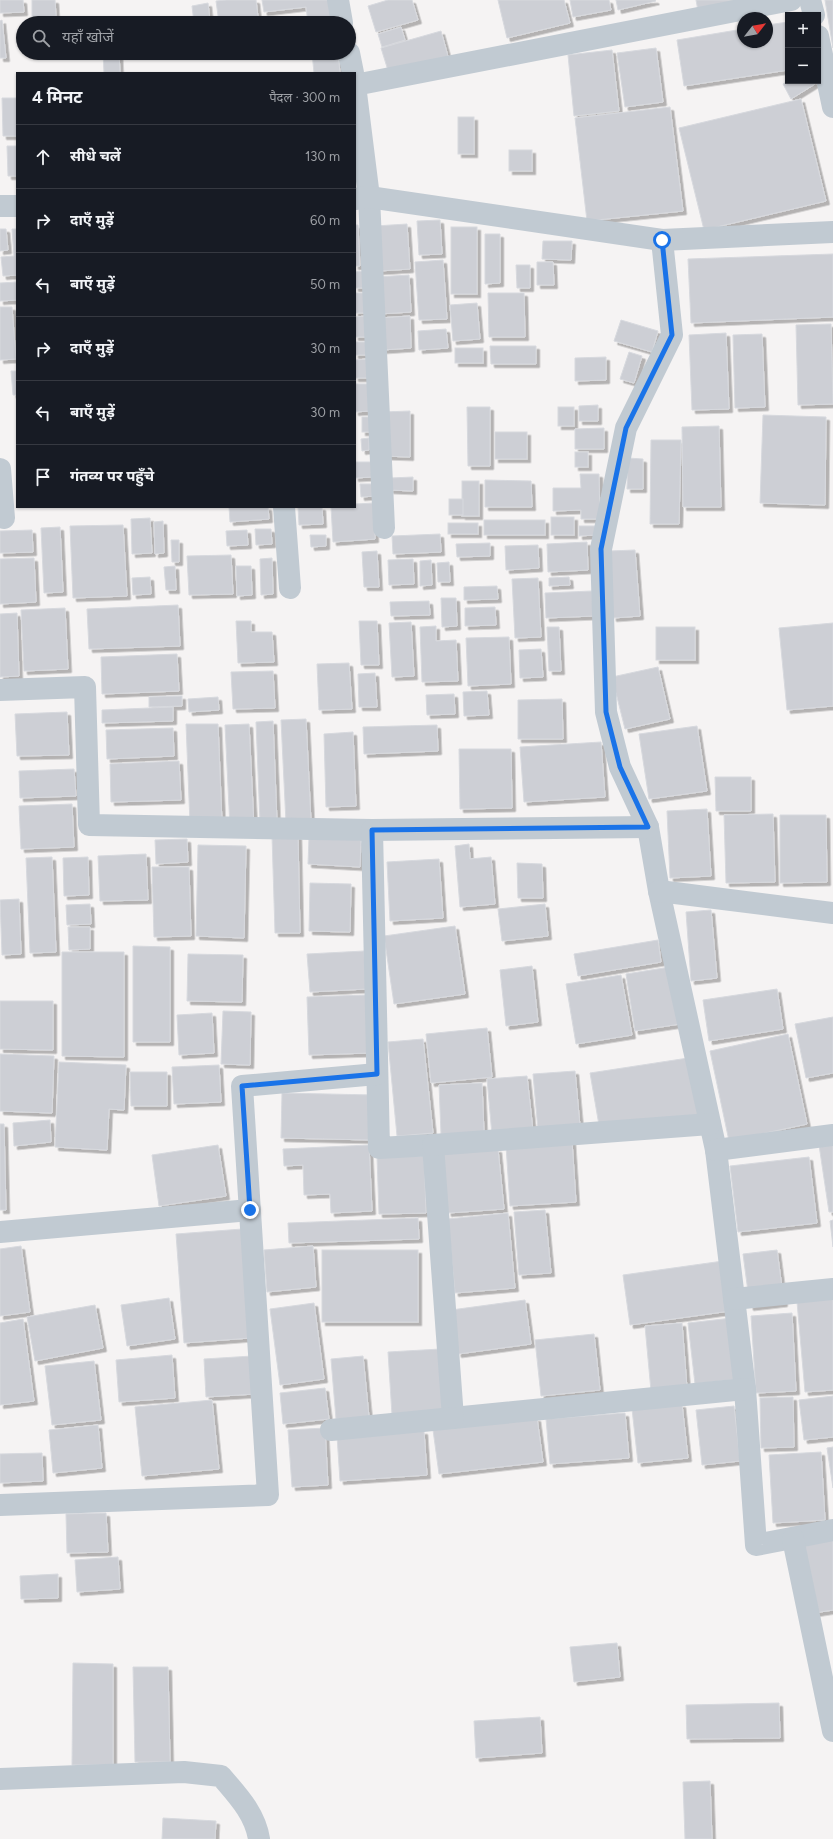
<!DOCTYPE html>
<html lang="hi">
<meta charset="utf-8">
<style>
body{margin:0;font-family:Figtree,"Noto Sans Devanagari",sans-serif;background:#20242c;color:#f1f3f6}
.controls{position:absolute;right:12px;top:12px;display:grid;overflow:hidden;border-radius:0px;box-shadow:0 1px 3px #0004}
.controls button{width:36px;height:36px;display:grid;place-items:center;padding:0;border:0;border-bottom:1px solid #363941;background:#171b24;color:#f1f3f6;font:20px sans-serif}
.compass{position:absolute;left:737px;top:12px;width:36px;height:36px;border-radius:50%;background:#171b24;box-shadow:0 1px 3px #0004;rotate:59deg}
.stop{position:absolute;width:12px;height:12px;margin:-9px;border:3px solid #1a73e8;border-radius:50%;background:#fff}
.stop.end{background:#1a73e8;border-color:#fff;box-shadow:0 1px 4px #0008}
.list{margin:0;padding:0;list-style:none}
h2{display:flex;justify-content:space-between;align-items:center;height:52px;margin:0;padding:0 16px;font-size:17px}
h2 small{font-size:13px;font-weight:400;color:#9ea1a6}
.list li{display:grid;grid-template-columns:26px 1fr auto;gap:12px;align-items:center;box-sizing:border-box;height:64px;padding:0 16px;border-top:1px solid #363941}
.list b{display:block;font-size:15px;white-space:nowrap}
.list em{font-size:13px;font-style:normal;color:#9ea1a6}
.icon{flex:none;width:22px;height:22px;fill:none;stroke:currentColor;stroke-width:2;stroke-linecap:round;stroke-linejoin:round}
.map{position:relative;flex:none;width:833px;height:1839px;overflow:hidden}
.search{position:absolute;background:#171b24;box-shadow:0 1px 3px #0004;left:16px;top:16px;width:340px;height:44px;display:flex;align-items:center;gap:10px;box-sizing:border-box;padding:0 14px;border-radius:22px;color:#9ea1a6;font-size:15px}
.panel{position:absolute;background:#171b24;box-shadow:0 1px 3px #0004;left:16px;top:72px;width:340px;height:436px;border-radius:0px}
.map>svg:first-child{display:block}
.building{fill:#cdcfd5;stroke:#d7d9de;filter:url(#shadow)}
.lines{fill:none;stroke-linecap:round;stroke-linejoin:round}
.minor{stroke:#c1cad2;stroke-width:22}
.route{stroke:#1a73e8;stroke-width:5}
</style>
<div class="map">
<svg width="833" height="1839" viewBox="0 0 833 1839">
<defs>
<filter id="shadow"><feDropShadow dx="3.5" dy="3.5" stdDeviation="0" flood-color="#0004"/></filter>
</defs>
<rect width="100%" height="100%" fill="#f5f3f3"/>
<!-- building -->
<g class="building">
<path d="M0 0H23L24 12 0 13Z"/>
<path d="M32 0H55L56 16 32 17Z"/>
<path d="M226 0H256L258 17 247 18 248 23H219L216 1Z"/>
<path d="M262 0H331L334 23H308L306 7 264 12Z"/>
<path d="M388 0H412L418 20 376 32 368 6Z"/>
<path d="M498 0H564L570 23 507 38Z"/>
<path d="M570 0H609L611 10 573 17Z"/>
<path d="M616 0H655L656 1 618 10Z"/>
<path d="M696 0H755L698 11Z"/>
<path d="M825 0H833V48Z"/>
<path d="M208 3 210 21 194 23 192 6Z"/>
<path d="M2 20 6 58H0V21Z"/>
<path d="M788 22V70L684 86 677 40 743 29V42H767V25Z"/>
<path d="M401 27 405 40 382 47 378 34Z"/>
<path d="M441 31 449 60 390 77 381 48Z"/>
<path d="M656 48 663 102 625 107 617 53Z"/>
<path d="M612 50 619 111 574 116 568 55Z"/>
<path d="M103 53H119L120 73H104Z"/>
<path d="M312 53H338L340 73H314Z"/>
<path d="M788 81H813L815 84 791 99 783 84Z"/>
<path d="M2 98H17V136H3Z"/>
<path d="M801 99 826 201 704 230 679 128Z"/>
<path d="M670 107 683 211 587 221 575 118Z"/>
<rect x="458" y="117" width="16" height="37"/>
<path d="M7 146H17V176H8Z"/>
<rect x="509" y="150" width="23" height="21"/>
<path d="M440 220 442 254 419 255 417 221Z"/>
<path d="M407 224 410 269 379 271 375 226Z"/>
<path d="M355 225H358L360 266H355Z"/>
<rect x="451" y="227" width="26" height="67"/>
<path d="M0 229H6L8 250 0 251Z"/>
<path d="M12 229H17V275L3 276 1 257 14 256Z"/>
<path d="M485 234H500V283L485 284Z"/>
<path d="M543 241H572L571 260 542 259Z"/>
<path d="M833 254V317L691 323 688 259Z"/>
<path d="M443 260 447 319 419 320 415 262Z"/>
<path d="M537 262H553L554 285H537Z"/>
<path d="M516 265H530V288H517Z"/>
<path d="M364 271 365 288H355V272Z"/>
<path d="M409 275 411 312 379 314 376 277Z"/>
<path d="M17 282V300L0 301V283Z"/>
<rect x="355" y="293" width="10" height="20"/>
<path d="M488 293H524L525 337H489Z"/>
<path d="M477 303 480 339 453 341 450 305Z"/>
<path d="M0 307H12L16 359 0 360Z"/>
<path d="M366 316 367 337H355V317Z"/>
<path d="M410 316 411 348 382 350 379 318Z"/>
<path d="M621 320 658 331 652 352 614 341Z"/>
<path d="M831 324 833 404 798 405 796 325Z"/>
<path d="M446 329 448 348 419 350 418 331Z"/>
<path d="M726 333 729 409 692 410 689 335Z"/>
<path d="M762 334 765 407 735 408 733 335Z"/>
<path d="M355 342H366L367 355H355Z"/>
<path d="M490 346H536V364H491Z"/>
<rect x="455" y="348" width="28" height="15"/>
<path d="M629 352 642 356 634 383 620 379Z"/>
<path d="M606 357V380L575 381V358Z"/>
<path d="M369 359V378H355V360Z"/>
<path d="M11 371H17V395H13Z"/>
<path d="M355 384H368L369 411 355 412Z"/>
<path d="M598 405V421H579V406Z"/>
<path d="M467 407H490V466H468Z"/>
<rect x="558" y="407" width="16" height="19"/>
<path d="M410 411V457L383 456 382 412Z"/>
<path d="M763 415 826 417 825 505 760 503Z"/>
<rect x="362" y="417" width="11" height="15"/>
<path d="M719 426 721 507H683L682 427Z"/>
<path d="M604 428V449H575V429Z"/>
<rect x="495" y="432" width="32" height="27"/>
<path d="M369 438V450L362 451 361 439Z"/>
<path d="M651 440H681L679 524H650Z"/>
<rect x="575" y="452" width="13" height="15"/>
<path d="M628 458 643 459V489H627Z"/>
<path d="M355 462H372V477L355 478Z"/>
<path d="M580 474H599L600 519H581V510L553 511V488H581Z"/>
<path d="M413 477V491L390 490V478Z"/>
<path d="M485 480 531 481 532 507H485Z"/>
<rect x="462" y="481" width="17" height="35"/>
<path d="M360 484H375V496L361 497Z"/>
<rect x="449" y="499" width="14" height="16"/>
<path d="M374 503 375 539 333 542 331 507H355V504Z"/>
<path d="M229 507H268L269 519 230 522Z"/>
<path d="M298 507H322L323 524 299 525Z"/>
<rect x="551" y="517" width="23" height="18"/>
<path d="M150 518 152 553 132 554 131 519Z"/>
<rect x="484" y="520" width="61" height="15"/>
<path d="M163 521 164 553 155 554 154 522Z"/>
<rect x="448" y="523" width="30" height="11"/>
<path d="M123 525 127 596 73 598 70 526Z"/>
<path d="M579 526H595V535L579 536Z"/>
<path d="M60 527 63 592 44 593 41 528Z"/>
<path d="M255 529H271L272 544 256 545Z"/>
<path d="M32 530 33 552 0 553V531Z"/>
<path d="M247 530 248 545 227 546 226 531Z"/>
<path d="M440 534 441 552 393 554 392 536Z"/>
<path d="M310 535H326V546L311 547Z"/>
<path d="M171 540H179V562H172Z"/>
<path d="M587 542 588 570 548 572 547 544Z"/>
<path d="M490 543V556L457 557 456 544Z"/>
<path d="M538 545 539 568 506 570 505 546Z"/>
<path d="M635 550 640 616 613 618 609 551Z"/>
<path d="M377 551 379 587H364L362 552Z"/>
<path d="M231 555 233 594 189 595 187 556Z"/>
<path d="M34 558 36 602 0 604V559Z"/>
<path d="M272 558 273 594 261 595 260 559Z"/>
<path d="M413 559 414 584 389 585 388 560Z"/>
<path d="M431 560 432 585 420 586V561Z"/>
<path d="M449 562 450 582H438L437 563Z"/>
<path d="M175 566 176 590H166L164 567Z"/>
<path d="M236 566H251L252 595 237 596Z"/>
<path d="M150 577 151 594 133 595 132 578Z"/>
<path d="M569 577 570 585 549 586V578Z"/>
<path d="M538 578 541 637 515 638 512 579Z"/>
<path d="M497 586 498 599 464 600V587Z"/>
<path d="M592 591 593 616 546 618 545 593Z"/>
<path d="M441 598H456L457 626 442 627Z"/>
<path d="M429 601 430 615 391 616 390 602Z"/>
<path d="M178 605 180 646 89 649 87 609Z"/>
<path d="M495 607 496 625 465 626V608Z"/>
<path d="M65 608 68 669 24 671 21 610Z"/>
<path d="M17 613 19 676 0 677V614Z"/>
<path d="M236 621H251V632H272L274 662 238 663Z"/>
<path d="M359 621H377L379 665H361Z"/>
<path d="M411 622 414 676 392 677 389 623Z"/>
<path d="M833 623V706L787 710 779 628Z"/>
<path d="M436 626V641L456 640 458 681 422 682 420 627Z"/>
<path d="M547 627H559L561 671H549Z"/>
<rect x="656" y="627" width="39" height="33"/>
<path d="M509 637 511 684 468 686 466 638Z"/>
<path d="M541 649 543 677 520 678 519 650Z"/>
<path d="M177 654 179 691 102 694 101 657Z"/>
<path d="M349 663 352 709 319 710 317 664Z"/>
<path d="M658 667 670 719 625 729 612 677Z"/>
<path d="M273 671 275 708 233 709 231 672Z"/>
<path d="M375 673 377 707H359L358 674Z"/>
<path d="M487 691 489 715 464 716 463 692Z"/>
<path d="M454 694 455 714 427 715 426 695Z"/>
<path d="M182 696V706L149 707V697Z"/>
<path d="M218 697 219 710 189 712 188 699Z"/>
<path d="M562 699 563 739H518V700Z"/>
<path d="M173 707V721L102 723V710Z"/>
<path d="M67 712 69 755 17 756 15 714Z"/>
<path d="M306 719 311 822 286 823 281 720Z"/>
<path d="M273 721 277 822H260L256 722Z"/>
<path d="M186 724H218L222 823 190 824Z"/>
<path d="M249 724 254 827 230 828 225 725Z"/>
<path d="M437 725 438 751 364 754 363 727Z"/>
<path d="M697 726 707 791 649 799 639 734Z"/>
<path d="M173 728 174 756 107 759 106 730Z"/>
<path d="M353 732 356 806 326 807 324 734Z"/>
<path d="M601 742 605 797 524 802 520 747Z"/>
<path d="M459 749H511L512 808 460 809Z"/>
<path d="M179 761 181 800 111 802 110 764Z"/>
<path d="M74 769 76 796 20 798 19 771Z"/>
<path d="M715 777H751V811H716Z"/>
<path d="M72 804 74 847 21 849 19 806Z"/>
<path d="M707 809 711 876 670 878 667 811Z"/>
<path d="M773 814 775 882 726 883 724 815Z"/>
<path d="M780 815H826L827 882 780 883Z"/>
<path d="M272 836H298L300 933H275Z"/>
<path d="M309 837 361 840 360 867 308 864Z"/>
<path d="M187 839 188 862 156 864 155 840Z"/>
<path d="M469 844 470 859 491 857 495 904 460 907 455 846Z"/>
<path d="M198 845 246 846 244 938 196 936Z"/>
<path d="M146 854 148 900 100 901 98 856Z"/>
<path d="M52 857 56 952 30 953 26 858Z"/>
<path d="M88 857 89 895 64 896 63 858Z"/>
<path d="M439 859 443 918 390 921 387 862Z"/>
<path d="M517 863 542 864 543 898H518Z"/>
<path d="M152 867H189L191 936 154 937Z"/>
<path d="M310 883 351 884 350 932 309 931Z"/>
<path d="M19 899 21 954 2 955 0 900Z"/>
<path d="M90 904 91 924 67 925 66 905Z"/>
<path d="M545 904 548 936 502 941 498 909Z"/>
<path d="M711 910 717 978 691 981 686 912Z"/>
<path d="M455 926 465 994 394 1004 384 936Z"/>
<path d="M68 927H90V949L69 950Z"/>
<path d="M658 940 661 962 578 976 574 954Z"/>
<path d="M133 946 170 947V1042H133Z"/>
<path d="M364 951 366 989 310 992 307 954Z"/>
<path d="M62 952H124V1057L62 1056Z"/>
<path d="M188 954 243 955 242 1002 187 1001Z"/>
<path d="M532 966 538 1022 506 1026 500 970Z"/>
<path d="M670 967 680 1024 635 1031 626 974Z"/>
<path d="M621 975 632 1035 576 1044 566 984Z"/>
<path d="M777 989 783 1029 709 1041 703 1000Z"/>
<path d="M367 995 369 1053 309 1055 307 997Z"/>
<path d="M0 1001H53V1050L0 1049Z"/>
<path d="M223 1011 251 1012 250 1065 221 1064Z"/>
<path d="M212 1013 214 1053 179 1055 177 1015Z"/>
<path d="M833 1017V1073L806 1078 795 1024Z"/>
<path d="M487 1028 492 1077 431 1083 426 1034Z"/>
<path d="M788 1034 807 1124 729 1141 710 1051Z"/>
<path d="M423 1039 433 1133 397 1136 388 1042Z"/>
<path d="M0 1054 54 1056 52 1113 0 1111Z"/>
<path d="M688 1058 698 1116 600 1131 590 1073Z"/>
<path d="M59 1062 126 1065 124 1110 109 1109 107 1150 55 1147Z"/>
<path d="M219 1065 221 1102 174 1104 172 1067Z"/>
<path d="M575 1071 580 1126 538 1130 533 1074Z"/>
<path d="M130 1072H167V1106H131Z"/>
<path d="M527 1076 533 1131 492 1135 487 1079Z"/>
<path d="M482 1083 484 1133 441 1134 439 1085Z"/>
<path d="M282 1093 374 1095 373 1140 281 1138Z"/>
<path d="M50 1120 51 1142 14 1146 13 1123Z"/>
<path d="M0 1124H4L6 1210H0Z"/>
<path d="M572 1141 576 1202 510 1206 506 1146Z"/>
<path d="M833 1143V1212H829L819 1145Z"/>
<path d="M218 1145 226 1196 159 1206 152 1155Z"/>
<path d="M369 1145 372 1211 331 1213 330 1194 304 1195 303 1165 284 1166 283 1149Z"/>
<path d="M498 1149 504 1209 448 1213 442 1154Z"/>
<path d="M424 1156 426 1213 379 1214 377 1157Z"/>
<path d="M809 1157 817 1223 738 1232 730 1166Z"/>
<path d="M545 1210 551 1273 519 1275 514 1212Z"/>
<path d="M508 1213 515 1288 455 1293 448 1219Z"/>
<path d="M418 1218 419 1239 289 1243 288 1223Z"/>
<path d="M833 1220V1247L830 1221Z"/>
<path d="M242 1229 250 1338 184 1343 176 1234Z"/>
<path d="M21 1246 30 1312 0 1316V1249Z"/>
<path d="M313 1246 316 1287 267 1292 264 1250Z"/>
<rect x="322" y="1250" width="96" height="72"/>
<path d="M777 1250 784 1303 750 1307 743 1254Z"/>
<path d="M723 1261 730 1311 630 1325 623 1275Z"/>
<path d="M169 1298 175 1339 127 1346 121 1305Z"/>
<path d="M833 1299V1390L805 1392 797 1302Z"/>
<path d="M525 1300 531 1344 458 1354 451 1310Z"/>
<path d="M314 1303 324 1379 280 1385 270 1309Z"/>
<path d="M95 1305 103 1348 35 1361 27 1317Z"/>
<path d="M792 1313 796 1391 756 1393 751 1316Z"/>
<path d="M732 1318 738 1379 695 1384 688 1323Z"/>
<path d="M23 1319 34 1401 0 1405V1323Z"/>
<path d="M682 1323 687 1388 651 1391 645 1326Z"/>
<path d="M594 1334 600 1390 541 1396 535 1340Z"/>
<path d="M440 1349 444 1411 392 1415 388 1352Z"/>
<path d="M172 1355 175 1398 119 1402 116 1360Z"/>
<path d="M252 1356 255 1394 206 1397 204 1359Z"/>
<path d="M363 1356 369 1417 336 1419 331 1359Z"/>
<path d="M94 1361 101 1420 52 1425 45 1366Z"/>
<path d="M325 1388 329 1419 283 1424 280 1393Z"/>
<path d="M833 1396V1437L804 1440 799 1400Z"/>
<path d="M793 1397 794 1447 761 1448 760 1398Z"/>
<path d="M212 1400 219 1469 142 1476 135 1407Z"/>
<path d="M682 1404 688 1458 638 1463 632 1409Z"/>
<path d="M734 1406 740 1461 702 1465 696 1410Z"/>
<path d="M625 1413 629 1458 550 1464 546 1419Z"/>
<path d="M537 1418 543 1462 439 1474 433 1430Z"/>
<path d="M98 1425 102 1468 53 1473 49 1430Z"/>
<path d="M325 1428 328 1485 292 1487 288 1430Z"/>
<path d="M424 1431 427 1475 340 1481 337 1436Z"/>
<path d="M833 1447V1488L827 1448Z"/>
<path d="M821 1452 825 1520 773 1523 769 1455Z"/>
<path d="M42 1453 43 1481 0 1483V1454Z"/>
<path d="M106 1513 108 1552 67 1553 66 1514Z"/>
<path d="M833 1540V1610L814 1613 803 1544Z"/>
<path d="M118 1557 120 1589 77 1592 75 1560Z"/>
<path d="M58 1574V1598L21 1599 20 1576Z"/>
<path d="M617 1643 620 1677 574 1682 570 1647Z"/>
<path d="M73 1663 113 1664V1765H72Z"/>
<path d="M133 1667H168L170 1762H135Z"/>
<path d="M779 1703 780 1738 687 1739 686 1705Z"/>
<path d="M540 1717 542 1753 476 1758 474 1721Z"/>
<path d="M710 1781 712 1839H685L683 1782Z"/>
<path d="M163 1818 216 1821 215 1839H162Z"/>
</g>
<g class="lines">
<!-- minor -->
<g class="minor">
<path d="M338 0 342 23"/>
<path d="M810 0 814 15"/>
<path d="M818 36 833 107"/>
<path d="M349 53 353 73"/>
<path d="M355 85 369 197 384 528"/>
<path d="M355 85 791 0"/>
<path d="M355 199 369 197 662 240 833 232"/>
<path d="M0 206H17"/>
<path d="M662 240 672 335 626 428 601 549 606 712 620 767 648 827 659 891 716 1150 745 1389 756 1545 833 1530"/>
<path d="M0 469 4 518"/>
<path d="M284 507 290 588"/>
<path d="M0 690 85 687 89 825 372 830 648 827"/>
<path d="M372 830 379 1148 433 1145 453 1418 745 1389"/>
<path d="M659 891 833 913"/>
<path d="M433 1145 710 1124"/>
<path d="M716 1150 833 1135"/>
<path d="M0 1232 250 1210"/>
<path d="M734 1299 833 1289"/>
<path d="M331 1430 453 1418"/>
<path d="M0 1505 268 1495 242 1086 377 1074"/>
<path d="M793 1539 833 1731"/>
<path d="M0 1779 184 1772 221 1776C237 1795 255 1813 259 1839"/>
</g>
</g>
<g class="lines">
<!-- route -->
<path class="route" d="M250 1210 242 1086 377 1074 372 830 648 827 620 767 606 712 601 549 626 428 672 335 662 240"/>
</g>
</svg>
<div class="controls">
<button>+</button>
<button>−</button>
</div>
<svg class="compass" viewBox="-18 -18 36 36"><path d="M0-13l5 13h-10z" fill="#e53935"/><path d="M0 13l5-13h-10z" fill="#9ea1a6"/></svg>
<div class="stop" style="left:662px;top:240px"></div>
<div class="stop end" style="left:250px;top:1210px"></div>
<div class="search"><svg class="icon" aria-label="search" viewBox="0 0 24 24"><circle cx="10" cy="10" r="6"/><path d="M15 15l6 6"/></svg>यहाँ खोजें</div>
<section class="panel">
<h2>4 मिनट<small>पैदल · 300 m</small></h2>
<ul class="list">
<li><svg class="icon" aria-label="ahead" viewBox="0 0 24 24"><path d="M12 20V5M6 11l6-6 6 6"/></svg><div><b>सीधे चलें</b></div><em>130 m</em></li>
<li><svg class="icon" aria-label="right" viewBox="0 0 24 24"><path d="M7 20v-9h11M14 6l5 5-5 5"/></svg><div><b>दाएँ मुड़ें</b></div><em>60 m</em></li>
<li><svg class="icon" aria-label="left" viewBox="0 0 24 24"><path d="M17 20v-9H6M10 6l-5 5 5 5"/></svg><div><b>बाएँ मुड़ें</b></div><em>50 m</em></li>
<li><svg class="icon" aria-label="right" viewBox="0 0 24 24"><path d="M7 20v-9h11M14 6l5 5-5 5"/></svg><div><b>दाएँ मुड़ें</b></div><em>30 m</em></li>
<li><svg class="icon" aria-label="left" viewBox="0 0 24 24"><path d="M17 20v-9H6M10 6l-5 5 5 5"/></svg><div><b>बाएँ मुड़ें</b></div><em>30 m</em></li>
<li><svg class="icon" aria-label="arrive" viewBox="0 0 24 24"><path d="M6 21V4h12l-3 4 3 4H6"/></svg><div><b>गंतव्य पर पहुँचे</b></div></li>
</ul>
</section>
</div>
